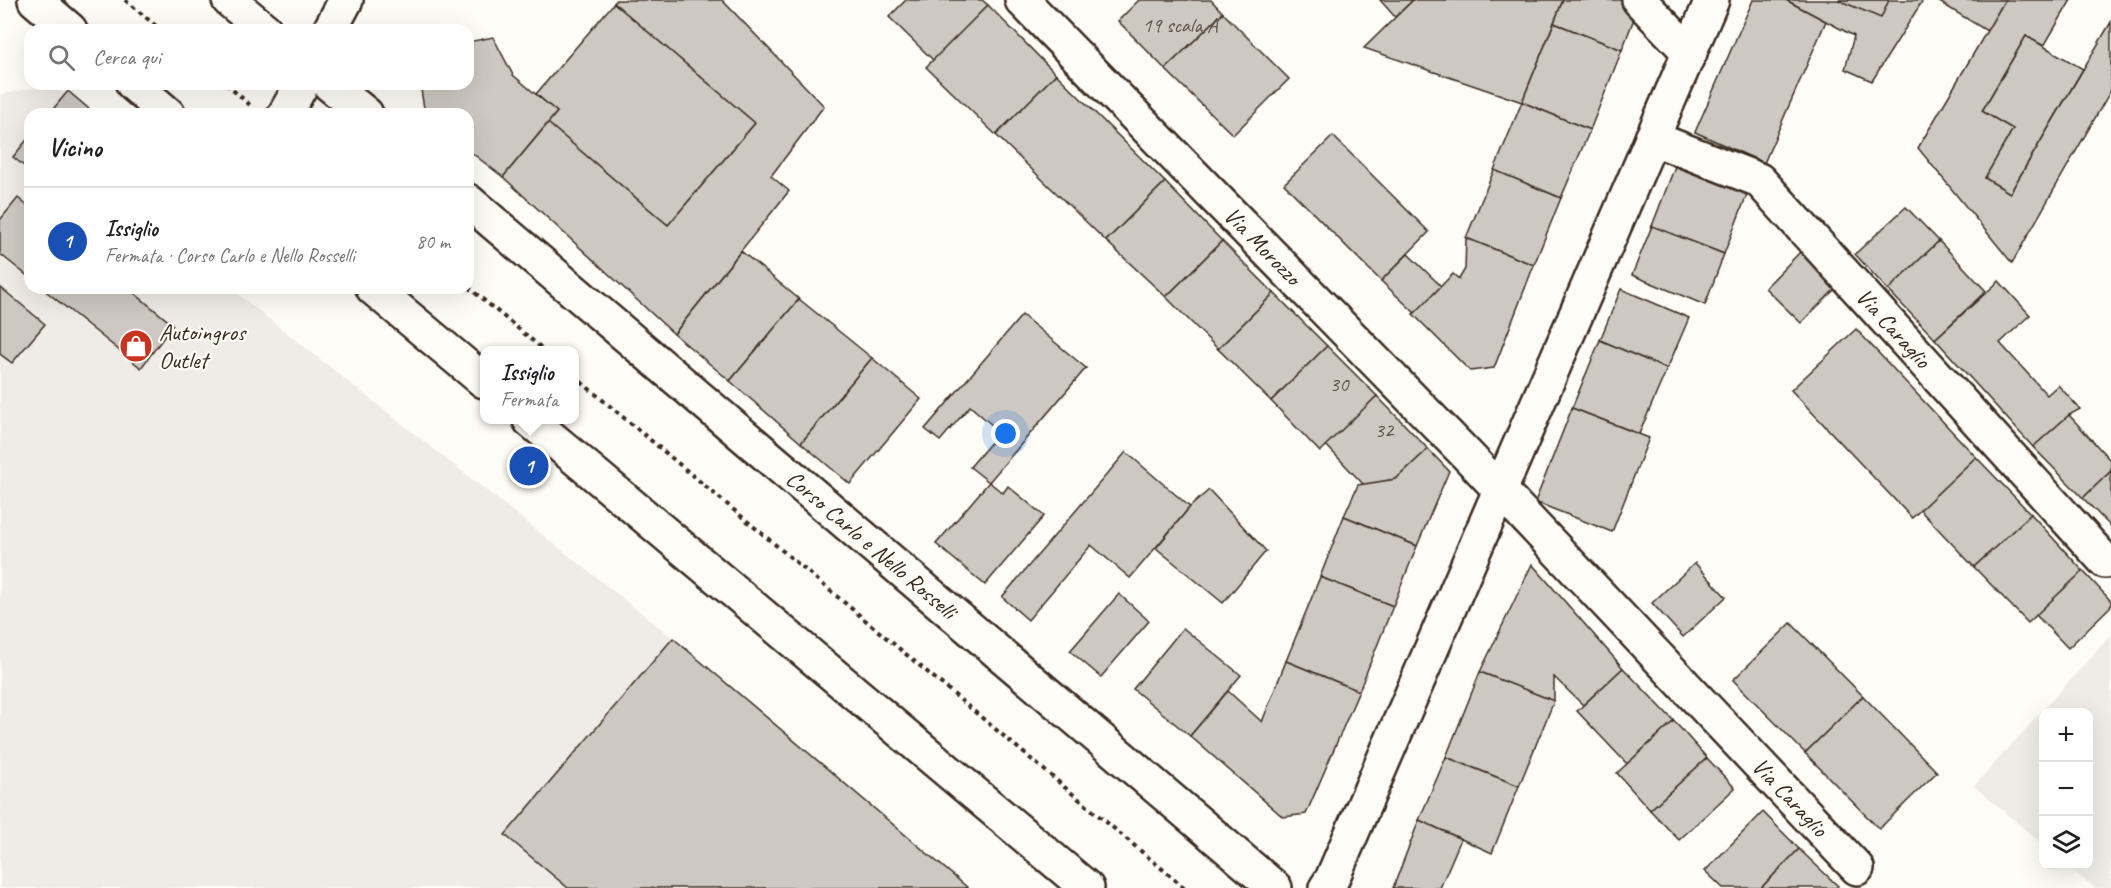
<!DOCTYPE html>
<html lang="it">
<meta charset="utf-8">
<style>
body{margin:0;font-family:Caveat,sans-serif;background:#f2f2f2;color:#202124}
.controls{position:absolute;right:18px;bottom:18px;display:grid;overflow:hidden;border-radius:12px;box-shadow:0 6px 24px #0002}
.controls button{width:54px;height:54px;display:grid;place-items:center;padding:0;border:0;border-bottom:2px solid #e0e0e0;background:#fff;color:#202124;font:30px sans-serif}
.you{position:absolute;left:1006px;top:434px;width:21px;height:21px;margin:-15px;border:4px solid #fff;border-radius:50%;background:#1a73e8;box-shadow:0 0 0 9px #1a73e833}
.badge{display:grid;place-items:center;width:39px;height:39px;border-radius:50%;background:#0f766e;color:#fff;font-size:20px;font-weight:700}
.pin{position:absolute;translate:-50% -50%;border:3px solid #fff;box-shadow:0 2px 6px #0006}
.popup{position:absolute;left:480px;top:346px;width:99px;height:78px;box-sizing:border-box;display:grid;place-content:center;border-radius:12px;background:#fff;filter:drop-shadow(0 2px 4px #0005);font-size:20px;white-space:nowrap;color:#757577}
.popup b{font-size:22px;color:#202124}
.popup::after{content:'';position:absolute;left:50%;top:100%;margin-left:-12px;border:12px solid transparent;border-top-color:#fff}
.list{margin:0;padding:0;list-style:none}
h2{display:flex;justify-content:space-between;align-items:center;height:78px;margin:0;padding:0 24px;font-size:26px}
h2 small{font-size:20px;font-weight:400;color:#757577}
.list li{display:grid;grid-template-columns:39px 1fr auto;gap:18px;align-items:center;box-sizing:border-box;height:108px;padding:0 24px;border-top:2px solid #e0e0e0}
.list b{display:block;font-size:22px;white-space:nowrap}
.list p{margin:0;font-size:20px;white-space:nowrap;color:#757577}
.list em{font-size:20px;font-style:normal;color:#757577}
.icon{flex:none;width:33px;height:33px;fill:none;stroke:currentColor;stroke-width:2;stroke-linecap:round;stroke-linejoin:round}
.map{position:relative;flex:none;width:2111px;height:888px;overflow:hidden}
.search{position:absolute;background:#fff;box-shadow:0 6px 24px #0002;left:24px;top:24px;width:450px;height:66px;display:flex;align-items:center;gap:15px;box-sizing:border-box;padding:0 21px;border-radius:18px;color:#757577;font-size:22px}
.panel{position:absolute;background:#fff;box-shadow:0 6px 24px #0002;left:24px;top:108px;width:450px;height:186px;border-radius:18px}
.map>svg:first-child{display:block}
.built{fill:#efece7}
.building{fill:#cdc8c2;stroke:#3b2a1e;stroke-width:1.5}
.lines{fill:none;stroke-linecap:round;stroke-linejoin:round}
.minor-casing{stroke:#3b2a1e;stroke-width:38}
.tertiary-casing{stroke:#3b2a1e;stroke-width:38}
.path{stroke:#3b2a1e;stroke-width:4;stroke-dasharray:4.5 4.5;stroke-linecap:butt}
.minor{stroke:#fdfcf7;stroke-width:33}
.tertiary{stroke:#fdfcf7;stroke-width:33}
.labels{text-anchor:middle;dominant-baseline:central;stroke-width:4.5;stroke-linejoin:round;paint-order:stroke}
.number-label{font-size:21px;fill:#605247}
.street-label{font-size:24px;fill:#3b2a1e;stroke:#fdfcf7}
.poi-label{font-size:24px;fill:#3b2a1e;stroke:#fdfcf7;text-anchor:start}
</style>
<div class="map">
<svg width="2111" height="888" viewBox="0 0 2111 888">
<rect width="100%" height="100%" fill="#fdfcf7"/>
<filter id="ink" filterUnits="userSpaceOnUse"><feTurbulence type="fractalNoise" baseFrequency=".0167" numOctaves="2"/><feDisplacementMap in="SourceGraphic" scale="12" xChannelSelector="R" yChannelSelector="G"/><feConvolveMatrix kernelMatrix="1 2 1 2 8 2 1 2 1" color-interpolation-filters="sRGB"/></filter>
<g filter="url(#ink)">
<!-- built -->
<g class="built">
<path d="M51 84 88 114H30V288H230L673 638 968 888H0V95Z"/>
<path d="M2111 635V888H2095L2068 866H2088V712H2044L2043 845 1974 786Z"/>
</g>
<!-- building -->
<g class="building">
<path d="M616 0H722L824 106 771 176 789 191 674 334 503 177 548 123 668 225 755 123 614 3Z"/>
<path d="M906 0H982L988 5 934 61 889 17Z"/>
<path d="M1139 0H1211L1223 13 1165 69 1118 21Z"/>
<path d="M1380 0H1413L1395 17Z"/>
<path d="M1413 0H1563L1522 102 1364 48Z"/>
<path d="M1563 0H1626L1637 11 1622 50 1554 23Z"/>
<path d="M1753 0H1786L1826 21 1764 163 1695 132Z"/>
<path d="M1786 0H1923L1872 81 1845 69 1854 36Z"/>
<path d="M1838 0H1889L1881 18Z"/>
<path d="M1936 0H2005L1987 31Z"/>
<path d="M2005 0H2071L2044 46 2026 36 1982 111 2013 129 1985 178 2010 193 2111 22V90L2012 263 1918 148Z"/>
<path d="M614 3 755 123 668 225 548 123 557 112 536 94Z"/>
<path d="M988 5 1056 74 996 135 926 67Z"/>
<path d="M1223 13 1289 79 1233 135 1165 69Z"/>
<path d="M1554 23 1622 50 1590 130 1522 102Z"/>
<path d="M2026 36 2083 69 2010 193 1985 178 2013 129 1982 111Z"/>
<path d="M493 37 513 75 557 112 503 177 468 150V114H425L420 84H468V42Z"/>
<path d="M1056 74 1165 182 1106 241 996 135Z"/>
<path d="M68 91 95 114H49Z"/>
<path d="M1522 102 1590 130 1561 198 1494 170Z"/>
<path d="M30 136V171L13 157Z"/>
<path d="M1333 136 1429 232 1381 281 1284 184Z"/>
<path d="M1679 156 1751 184 1724 254 1652 226Z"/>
<path d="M1494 170 1561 198 1534 265 1466 238Z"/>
<path d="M1165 182 1222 241 1166 297 1106 241Z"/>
<path d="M18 198 30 208V278L0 254V220Z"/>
<path d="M1906 207 1939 241 1888 290 1855 254Z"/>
<path d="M1652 226 1724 254 1705 305 1632 275Z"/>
<path d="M1466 238 1534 265 1494 368 1470 371 1413 314 1453 274 1459 279 1465 269Z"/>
<path d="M1222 241 1274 293 1218 349 1166 297Z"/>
<path d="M1939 241 1986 291 1935 339 1888 290Z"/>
<path d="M741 251 799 299 730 381 674 334Z"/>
<path d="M1801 251 1838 286 1801 323 1765 288Z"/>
<path d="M1408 254 1441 286 1415 313 1381 281Z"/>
<path d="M1999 281 2030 315 2000 343 2047 395 2058 385 2080 409 2069 415 2033 447 1935 339Z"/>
<path d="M0 287 45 324 12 363 0 354Z"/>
<path d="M42 288H128L173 325 141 368Z"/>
<path d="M1621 289 1689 318 1667 369 1600 340Z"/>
<path d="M1274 293 1327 346 1271 401 1218 349Z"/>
<path d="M799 299 872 358 801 443 730 381Z"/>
<path d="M1022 315 1086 368 989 482 970 467 1000 432 970 406 940 441 925 429Z"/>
<path d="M1856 329 1976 457 1912 518 1791 390Z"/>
<path d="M1600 340 1667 369 1639 434 1572 408Z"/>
<path d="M1327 346 1377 396 1320 452 1271 401Z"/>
<path d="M872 358 921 399 850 484 801 443Z"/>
<path d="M1377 396 1428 449 1396 479 1364 485 1326 445Z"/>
<path d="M1572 408 1649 438 1612 532 1535 502Z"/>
<path d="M2069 415 2111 461V471L2083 498 2033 447Z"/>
<path d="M1428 449 1449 471 1417 546 1344 516 1358 485 1396 479Z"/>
<path d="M1126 452 1190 507 1130 578 1091 545 1028 620 1002 597Z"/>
<path d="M1976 457 2031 514 1974 567 1920 510Z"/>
<path d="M2111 471V527L2083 498Z"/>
<path d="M989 482 1003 493 1008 486 1044 516 985 585 936 544Z"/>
<path d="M1209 490 1266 551 1223 603 1156 548 1190 507Z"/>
<path d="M2031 514 2083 571 2028 623 1974 567Z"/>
<path d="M1344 516 1417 546 1393 606 1320 577Z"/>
<path d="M1695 563 1726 597 1683 637 1652 603Z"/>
<path d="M1532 564 1623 668 1583 705 1554 677V701L1480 672Z"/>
<path d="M2083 571 2111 601V606L2068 648 2036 615Z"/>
<path d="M1320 577 1393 606 1359 691 1286 661Z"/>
<path d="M1119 594 1149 621 1101 677 1070 651Z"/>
<path d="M1791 623 1863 696 1805 753 1733 680Z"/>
<path d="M1183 628 1241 675 1190 736 1133 689Z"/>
<path d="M673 638 968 888H568L505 835Z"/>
<path d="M1286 661 1359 691 1306 814 1283 817 1190 736 1228 691 1262 722Z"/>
<path d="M1623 668 1674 721 1627 764 1577 711Z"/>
<path d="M1480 672 1554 701 1519 786 1446 757Z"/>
<path d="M1863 696 1937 772 1879 829 1805 753Z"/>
<path d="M1674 721 1707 758 1650 810 1617 773Z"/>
<path d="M1446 757 1519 786 1492 853 1419 820Z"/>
<path d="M1707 758 1735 788 1679 840 1650 810Z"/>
<path d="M1763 812 1799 849 1761 888H1723L1705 871Z"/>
<path d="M1419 820 1461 839 1440 888H1393Z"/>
<path d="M1799 849 1838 886 1836 888H1761Z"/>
</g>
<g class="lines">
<defs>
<g id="minor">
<path id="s1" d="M1022 0 1468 456 1857 868"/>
<path d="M1639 0 1690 53"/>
<path d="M330 30 346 0"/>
<path d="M285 114 302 84"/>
<path id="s2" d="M1652 138 1759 180 2105 561"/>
<path d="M1326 888 1332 879 1712 0"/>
</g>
<g id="tertiary">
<path d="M35 0 70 30"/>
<path d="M229 0 265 30"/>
<path d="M133 84 168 114"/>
<path d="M329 84 366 114"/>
<path id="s3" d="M468 201 1275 888"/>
<path d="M373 288 484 381"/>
<path d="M530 420 1087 888"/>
</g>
</defs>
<!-- minor casing -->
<use href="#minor" class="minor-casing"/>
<!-- tertiary casing -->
<use href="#tertiary" class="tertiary-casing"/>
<!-- path -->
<g class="path">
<path d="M125 0 161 30"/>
<path d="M226 84 250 105"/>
<path d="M468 287 544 350"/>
<path d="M574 376 1185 888"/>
</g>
<!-- minor -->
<use href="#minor" class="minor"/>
<!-- tertiary -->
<use href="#tertiary" class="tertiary"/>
</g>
</g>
<!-- icons -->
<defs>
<symbol id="shop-disc" viewBox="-11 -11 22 22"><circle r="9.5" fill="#c8321e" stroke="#fdfcf7"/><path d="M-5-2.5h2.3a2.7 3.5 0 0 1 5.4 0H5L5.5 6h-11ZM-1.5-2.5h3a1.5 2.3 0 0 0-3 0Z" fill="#fff"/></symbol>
</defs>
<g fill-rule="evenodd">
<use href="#shop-disc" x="117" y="327" width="38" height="38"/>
</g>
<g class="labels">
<!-- number labels -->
<g class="number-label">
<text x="1180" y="25">19 scala A</text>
<text x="1339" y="384">30</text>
<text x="1384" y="430">32</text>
</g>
<!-- street labels -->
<g class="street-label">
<text stroke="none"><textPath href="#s1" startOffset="344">Via Morozzo</textPath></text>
<text stroke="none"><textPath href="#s2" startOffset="315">Via Caraglio</textPath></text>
<text stroke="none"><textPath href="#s3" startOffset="530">Corso Carlo e Nello Rosselli</textPath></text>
<text stroke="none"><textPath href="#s1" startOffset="1107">Via Caraglio</textPath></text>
</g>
<!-- poi labels -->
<g class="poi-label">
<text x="159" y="332">Autoingros<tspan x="159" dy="28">Outlet</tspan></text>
</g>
</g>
</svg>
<div class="controls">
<button>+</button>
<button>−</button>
<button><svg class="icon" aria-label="layers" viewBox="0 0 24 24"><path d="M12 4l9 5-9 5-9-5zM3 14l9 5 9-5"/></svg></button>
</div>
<div class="you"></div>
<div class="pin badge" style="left:529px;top:466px;background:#1a4fb4">1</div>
<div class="popup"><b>Issiglio</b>Fermata</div>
<div class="search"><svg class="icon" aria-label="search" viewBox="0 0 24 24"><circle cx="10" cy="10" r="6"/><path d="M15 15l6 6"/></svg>Cerca qui</div>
<section class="panel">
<h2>Vicino<small></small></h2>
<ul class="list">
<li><span class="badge" style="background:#1a4fb4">1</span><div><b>Issiglio</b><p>Fermata · Corso Carlo e Nello Rosselli</p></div><em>80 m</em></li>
</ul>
</section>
</div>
